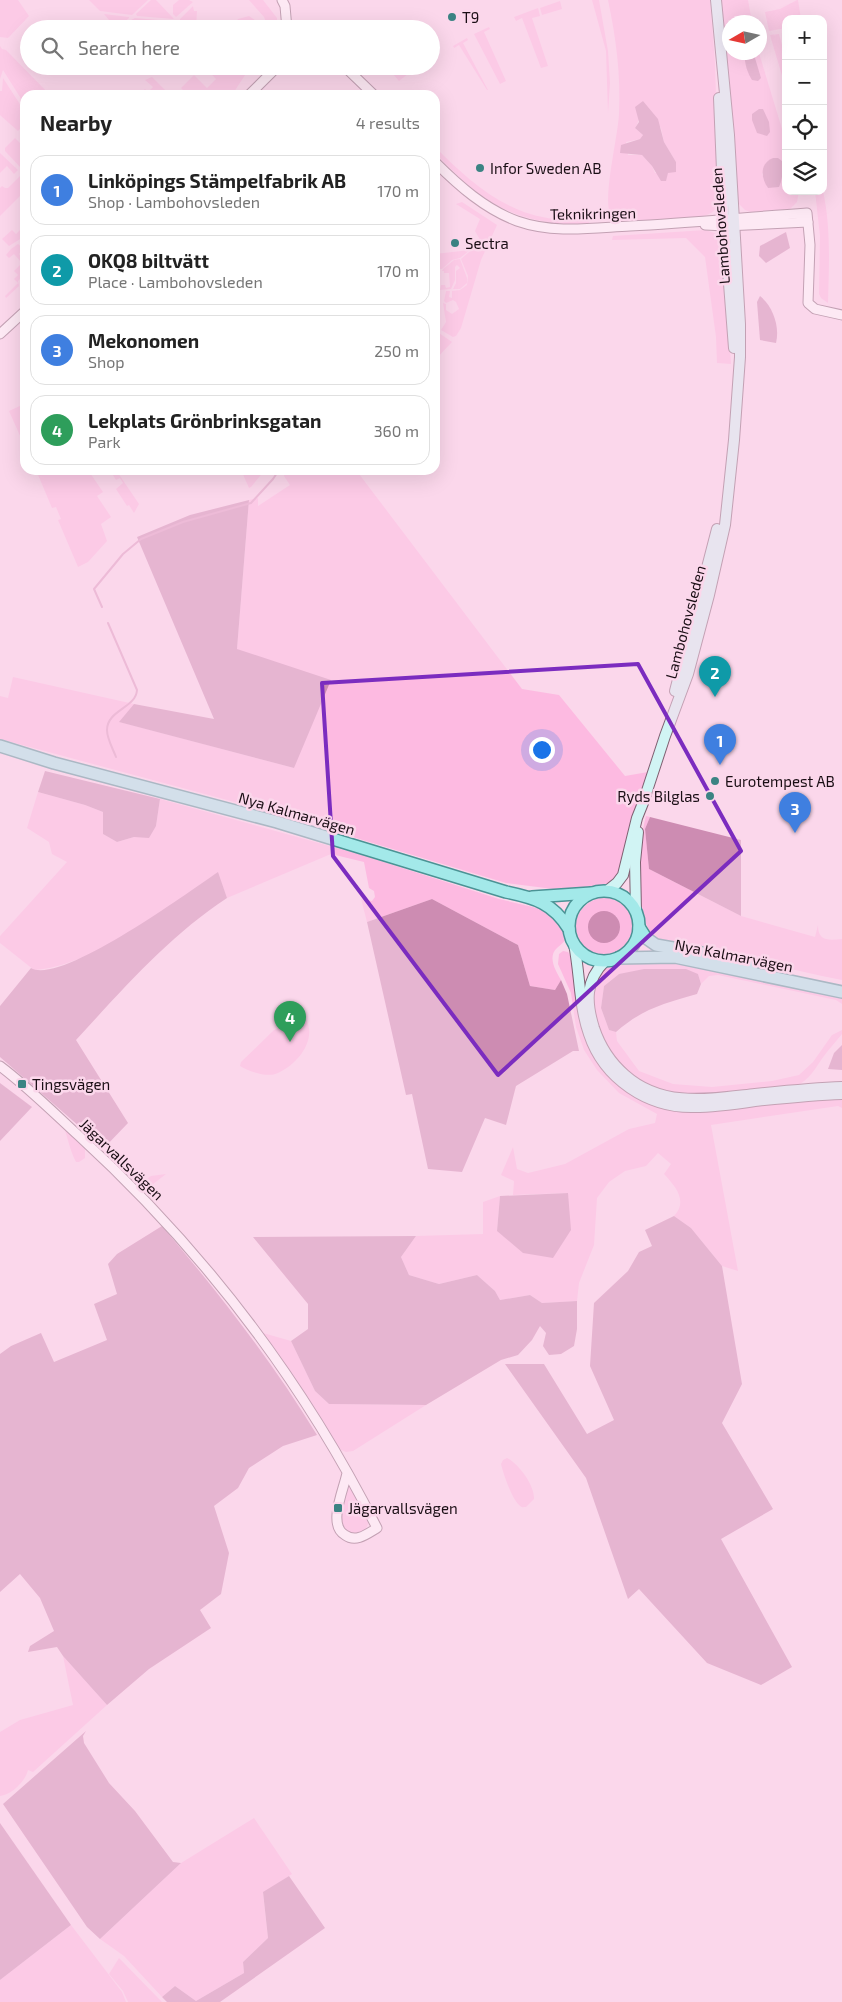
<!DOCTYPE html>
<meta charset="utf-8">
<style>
body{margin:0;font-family:"Exo 2",sans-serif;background:#f2f2f2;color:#222}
.controls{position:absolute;right:15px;top:15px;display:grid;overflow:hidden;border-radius:10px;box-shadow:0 5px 20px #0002}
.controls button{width:45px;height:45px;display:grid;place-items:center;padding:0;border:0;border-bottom:1px solid #e0e0e0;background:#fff;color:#222;font:25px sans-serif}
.compass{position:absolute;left:722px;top:15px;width:45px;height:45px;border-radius:50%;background:#fff;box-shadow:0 5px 20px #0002;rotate:261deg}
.you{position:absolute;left:541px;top:749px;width:18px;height:18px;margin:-12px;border:4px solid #fff;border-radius:50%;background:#1a73e8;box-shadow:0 0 0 8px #1a73e833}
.badge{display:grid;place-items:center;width:32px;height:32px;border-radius:50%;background:#3b8383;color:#fff;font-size:16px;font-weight:700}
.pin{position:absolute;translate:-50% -41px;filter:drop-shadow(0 1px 2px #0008)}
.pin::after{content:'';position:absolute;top:26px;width:18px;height:15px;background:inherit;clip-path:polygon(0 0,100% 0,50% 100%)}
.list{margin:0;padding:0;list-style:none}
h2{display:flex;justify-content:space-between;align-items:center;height:65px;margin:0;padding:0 20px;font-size:21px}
h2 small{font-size:16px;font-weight:400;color:#767676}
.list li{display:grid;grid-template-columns:32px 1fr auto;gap:15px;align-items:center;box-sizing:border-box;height:70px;margin:0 10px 10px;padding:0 10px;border:1px solid #e0e0e0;border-radius:15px}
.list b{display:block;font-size:19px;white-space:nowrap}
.list p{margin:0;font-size:16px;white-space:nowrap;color:#767676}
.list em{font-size:16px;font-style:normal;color:#767676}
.icon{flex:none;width:28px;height:28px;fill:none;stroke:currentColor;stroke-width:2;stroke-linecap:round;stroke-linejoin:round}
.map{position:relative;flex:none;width:842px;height:2002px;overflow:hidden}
.search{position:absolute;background:#fff;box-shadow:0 5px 20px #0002;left:20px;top:20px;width:420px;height:55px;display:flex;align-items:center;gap:12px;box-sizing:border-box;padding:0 18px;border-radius:28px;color:#767676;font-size:19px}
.panel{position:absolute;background:#fff;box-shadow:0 5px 20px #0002;left:20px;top:90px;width:420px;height:385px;border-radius:15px}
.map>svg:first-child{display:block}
.green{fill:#fdbae1;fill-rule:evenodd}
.forest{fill:#cd8cb2}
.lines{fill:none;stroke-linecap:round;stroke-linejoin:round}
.stream{stroke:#db99bf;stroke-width:2}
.tertiary-casing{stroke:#7f6071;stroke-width:11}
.secondary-casing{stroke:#7f6071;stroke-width:12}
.primary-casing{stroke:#4b9395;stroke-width:14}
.tertiary{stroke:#fff;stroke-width:9}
.secondary{stroke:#d1f4f4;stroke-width:10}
.primary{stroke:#a3e9e9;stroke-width:11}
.marked{fill:none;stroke:#7b2cbf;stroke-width:4;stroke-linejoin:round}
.poi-dot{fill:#3b8383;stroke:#fbd7eb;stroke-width:2}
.labels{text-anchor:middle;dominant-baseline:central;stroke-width:5;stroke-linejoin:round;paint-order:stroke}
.poi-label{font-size:15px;fill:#1a0e15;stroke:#fbd7eb;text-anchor:start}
.street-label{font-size:15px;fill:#1a0e15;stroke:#fbd7eb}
</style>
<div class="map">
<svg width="842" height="2002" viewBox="0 0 842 2002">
<rect width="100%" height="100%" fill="#fbd7eb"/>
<!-- green -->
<g class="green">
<path d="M0 0H18L29 16 8 38 0 37Z"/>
<path d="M89 0H148L132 15 100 11Z"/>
<path d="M151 0H156L174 19 137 16 136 14Z"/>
<path d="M179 0H189L193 2 176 17 173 14V5Z"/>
<path d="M249 0H263L277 18V29H269L264 17Z"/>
<path d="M592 0H599L608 51 610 83 608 113 606 51Z"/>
<path d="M608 0H710L715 63 719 200C718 205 716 210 711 213 697 221 640 221 622 222 616 221 612 219 610 213 603 196 618 136 619 114 621 75 616 38 608 0ZM643 101 661 128 664 142 676 162 668 173H655L652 166 642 155H628L626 142 640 139 643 135 635 128C640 121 640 110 643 101Z"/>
<path d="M722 0H748L752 22H732L730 20H728L730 52 759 53 786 142V191H799L797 202 790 209 751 212 745 210 738 203ZM773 158 782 161 768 188 762 174Z"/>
<path d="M797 0H798L801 19H786V28L769 31 765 12 780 9Z"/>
<path d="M560 1 562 9 542 15 540 8Z"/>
<path d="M193 6 194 11H197L196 28H187L180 21V19Z"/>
<path d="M538 8 540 16 532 18 548 66 541 68 522 18 516 21 514 17Z"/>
<path d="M104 14 129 17V18L120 26H114Z"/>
<path d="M249 16 258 22 261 29H232L238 19Z"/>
<path d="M135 18 158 20 157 26 160 29H139L131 20Z"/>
<path d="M489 27 490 29 484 32 506 81 500 84 474 34Z"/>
<path d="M779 34 786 60V89L770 35Z"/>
<path d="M467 38 468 40 463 43 488 90H487L459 45 454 48 453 46Z"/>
<path d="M0 46 2 49 6 50 50 95H25V105L3 70 0 79Z"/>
<path d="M204 66H220L222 68 224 66H245L247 72 232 95H188L181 88 194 75 207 88 216 79Z"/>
<path d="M386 66H418L399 81Z"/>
<path d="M152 77 170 95H150V93L145 95 142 92 145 89 148 92 153 87 145 80Z"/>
<path d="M3 78 25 112V123L18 131 0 115V91H2Z"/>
<path d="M15 138 25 148V162L20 167 5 151V148Z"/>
<path d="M435 147C469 181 505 214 555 219 565 220 575 219 586 219L588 220 589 223 584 225C529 224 492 211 453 171 446 164 437 158 435 147Z"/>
<path d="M0 153 18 170 14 174 7 166 0 173Z"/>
<path d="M22 174 25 177V191L0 216V188L2 186 5 188H8Z"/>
<path d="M815 191H823C831 227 829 266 828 303L821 298 819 294 820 236Z"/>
<path d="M462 202 497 225 481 260 461 328 456 336 453 337 441 330 446 322 443 303 446 304V310L452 314 459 309 456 302 453 300 446 303 444 301 446 291H450L449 297 452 298V291L460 290 467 285 468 276 461 259 476 246 479 238 475 231 480 219 456 204Z"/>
<path d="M25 225V236L9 246 2 239 12 230 16 234Z"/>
<path d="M706 230 717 234 722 243 731 364 717 363 716 337 705 257 686 238 612 240 613 236Z"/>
<path d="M18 244 24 249 19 254 25 260V274L18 281 19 286 6 298 5 296 18 283 14 279 18 275 14 271 22 263 14 254 9 258 6 255 11 249Z"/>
<path d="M470 250 460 258 452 260 442 269H436L435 254Z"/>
<path d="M460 259 467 278V283L460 289H453L456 283V271L460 268 457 265 455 267V280L451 289 440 290 441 285H445L446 288 450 287 449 273H444V271H442L443 269 454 260Z"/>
<path d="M439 333 452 342 435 360V340Z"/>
<path d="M25 397V447L9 411 24 404 22 399Z"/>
<path d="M36 470H88L103 492 97 496 111 517 101 524 107 541 88 562 78 567 58 520 61 519 56 507 52 508Z"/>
<path d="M110 470H116L139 504 134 513 129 505 127 506 116 489 123 483 120 478 116 480Z"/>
<path d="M241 470H265L251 487 249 488Z"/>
<path d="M285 470H356L522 689 559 695 625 776 648 772 629 834 621 868 615 879 607 885 576 888 553 889 506 883 336 832 301 816 268 811 0 739V696L8 698 13 677 134 704 120 722 294 768 237 649 249 500 258 498V506L290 485 284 476Z"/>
<path d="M38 792 85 805 103 812V834L117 842 134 837 156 826 160 799 362 855 499 899 541 909 551 914 558 920 566 939C563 943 560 945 557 948 547 957 556 971 561 980L555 990 530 986 518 945 432 899 367 922 361 899 372 901 375 897 374 891 369 888 364 862 331 854 227 898 217 873C170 906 92 967 34 970L0 943V936L67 862 52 854 49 842 27 828Z"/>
<path d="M646 816 650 817 645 829 649 869 741 916 815 937 818 925C818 942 829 940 842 939V980C811 974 780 966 749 959 731 954 714 949 696 947 683 945 662 945 653 935 633 915 639 841 646 816Z"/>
<path d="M605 897C625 901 641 917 632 939 629 946 623 952 616 954 575 969 556 905 605 897ZM616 916C623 927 620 937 609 942L588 930 590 920Z"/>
<path d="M563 951 568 952 572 959C575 984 576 1011 584 1034 600 1080 643 1111 691 1112 713 1112 736 1108 759 1106 786 1103 814 1101 842 1099V1108L838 1106 711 1125 738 1271 722 1266 691 1228 674 1216C688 1201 676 1187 664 1174L671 1164 658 1153 646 1166 625 1171 609 1182 597 1198 594 1245 579 1283 577 1301 542 1303 530 1295 500 1300 495 1291 477 1275 439 1284 409 1275 401 1257 416 1236 483 1234V1202L500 1196 497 1231 568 1193 513 1195 514 1181 501 1175 513 1147 517 1169 528 1173 565 1164 629 1129 655 1123 657 1114 619 1093 597 1070 584 1050 576 1027 571 993 558 964 559 954Z"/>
<path d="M655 962H678L842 996V1004L836 1000 718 975 709 976 701 984 698 974H619L604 986 601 1008 609 1030 616 1032 617 1041 639 1071 673 1084 712 1087 772 1081 799 1075 813 1062 832 1035 842 1030V1034C837 1040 832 1046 827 1052 818 1063 813 1076 800 1084 793 1088 759 1090 748 1091 720 1094 688 1100 661 1090 642 1084 627 1072 615 1058 600 1041 579 981 606 968 620 961 640 963 655 962Z"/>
<path d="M300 1017 306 1019C317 1040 298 1064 278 1073 268 1078 250 1072 240 1066L241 1062 274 1030Z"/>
<path d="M64 1128 85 1149V1158L79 1162H76C70 1151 68 1138 64 1128Z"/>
<path d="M166 1174 143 1192V1181L151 1176Z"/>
<path d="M263 1333 291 1341 315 1391 329 1404 426 1405 353 1451 346 1452 339 1449Z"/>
<path d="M507 1458C519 1464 535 1486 534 1499L526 1507C522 1507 522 1508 519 1505 512 1499 503 1473 501 1464L503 1460Z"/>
<path d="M350 1487 369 1522 365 1531 353 1535 344 1530 340 1519 348 1488Z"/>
<path d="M63 1656 107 1705 33 1772 28 1770C26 1780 12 1795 0 1796V1732L20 1720 73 1705Z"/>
<path d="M254 1818 292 1874 263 1893 268 1938 243 1962 244 1973 196 2001 175 1986 162 1997 124 1956 100 1939 181 1863Z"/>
<path d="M71 1925 122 1992 126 2002H0V1980Z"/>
<path d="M119 1958 162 2002H128L123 1991 109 1974Z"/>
</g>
<!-- forest -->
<g class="forest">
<path d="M752 54 755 58 761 78 758 81 752 80C748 74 744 63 745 56Z"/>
<path d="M643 101 658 119 664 142 676 162V172L668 173 666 181H661L652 166 642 155 620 153 621 145 640 139 643 135 635 128 639 122 635 107Z"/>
<path d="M759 109H763L769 122 770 132 767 136 757 133 752 120V114Z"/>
<path d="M773 158H778L782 161C783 170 783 178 779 187L768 188C761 178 759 164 773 158Z"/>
<path d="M786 232 790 248 766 263 759 256 760 246Z"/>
<path d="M760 296C773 306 780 327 776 343L760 340 757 302Z"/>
<path d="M249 500 237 649 331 680 294 768 119 722 134 704 214 719 137 537 190 515Z"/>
<path d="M45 771 160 799 156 826 149 838 134 837 117 842 103 834V812L85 805 38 792Z"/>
<path d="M650 817 741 840V916L649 869 645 829Z"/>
<path d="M218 872 227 898C169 936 123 989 76 1040L128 1123 104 1148 0 1057V1006L31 968C60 986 190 891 218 872Z"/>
<path d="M432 899 518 945 530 986 555 990 561 980 567 994 579 1051H573L516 1086 506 1125 485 1118 462 1172 428 1169 412 1094 406 1095 367 922Z"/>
<circle cx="604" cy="927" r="16"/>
<path d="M644 969H686L698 974 701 984 697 994C665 1003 642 1009 616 1032L609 1030 601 1008 604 986 619 974Z"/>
<path d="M842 1045V1070L828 1069 834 1053Z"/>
<path d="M0 1083 32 1107 0 1141Z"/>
<path d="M568 1193 571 1230 553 1258 523 1253 497 1231 500 1196Z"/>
<path d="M674 1216 691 1228 722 1266 742 1384 722 1423 773 1509 721 1539 792 1667 761 1685 707 1663 639 1589 628 1599 586 1478 505 1364H544L587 1434 614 1420 590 1366 594 1303 628 1271 639 1252 652 1246 645 1230Z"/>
<path d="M162 1226C218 1292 271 1360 317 1435L283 1446 249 1468 238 1488 214 1506 229 1553 221 1594 200 1610 211 1628 149 1669 107 1705 63 1656 57 1647 28 1652 30 1646 54 1631 40 1598 20 1574 0 1592V1354L11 1346 41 1333 54 1362 107 1340 94 1304 117 1294 108 1264 117 1254Z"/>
<path d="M416 1236 401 1257 409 1275 439 1284 477 1275 495 1291 500 1300 530 1295 542 1303 577 1301V1329L574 1346 561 1354 549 1355 543 1346 546 1333 540 1326 532 1340 518 1355 501 1360 426 1405 329 1404 315 1391 291 1341 308 1329V1304L253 1237Z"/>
<path d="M86 1731 83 1736 84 1743 109 1783 135 1811 173 1862 181 1863 100 1939 87 1927 3 1804Z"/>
<path d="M0 1823 71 1925 0 1980Z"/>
<path d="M289 1876 325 1928 220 2002H167L162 1997 175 1986 196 2001 244 1973 243 1962 268 1938 263 1892Z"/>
</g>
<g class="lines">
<!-- stream -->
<g class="stream">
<path d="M102 607 94 589 123 554 141 539 183 522 251 503 273 479 279 470"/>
<path d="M108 623 137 690C136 708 107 710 107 730 107 739 113 749 116 757"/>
</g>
<defs>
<g id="tertiary">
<path d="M282 0 285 6 287 29"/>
<path d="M344 66 374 95"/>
<path d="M249 95 278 66"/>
<path d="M435 162C459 186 485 209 517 221 554 234 592 228 630 226 689 223 748 217 807 213L810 245 808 303 815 309 842 315"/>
<path d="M705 225 725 226 808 222"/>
<path d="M0 334 25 311"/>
<path d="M0 1066C28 1087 54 1113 79 1136 201 1248 303 1381 377 1528 367 1534 356 1543 345 1535 327 1525 344 1489 347 1473"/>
</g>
<g id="secondary">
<path d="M719 98 724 219 734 348"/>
<path d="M675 691 717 529"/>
<path d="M607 891 617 883 623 875 637 818 643 803 665 736 688 674 709 595 725 525 734 440 740 357V324L729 135 716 0"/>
<path d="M636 911 635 862 638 832"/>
<path d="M574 944C580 974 579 1006 589 1034 604 1079 648 1108 694 1107 714 1107 735 1104 755 1101 784 1098 813 1095 842 1094"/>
<path d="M605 961C585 981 586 1002 594 1028 600 1046 610 1062 625 1075 662 1108 710 1099 755 1094 784 1091 813 1088 842 1087"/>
</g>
<g id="primary">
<path d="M0 746 54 763 277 822 506 892C535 898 553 903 569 929"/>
<circle cx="604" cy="926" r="35"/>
<path d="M532 897 591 893"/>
<path d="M639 927 646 938 656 945 707 954 752 966"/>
<path d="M618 958 675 957 842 992"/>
</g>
</defs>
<!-- tertiary casing -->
<use href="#tertiary" class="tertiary-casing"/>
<!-- secondary casing -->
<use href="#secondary" class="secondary-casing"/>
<!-- primary casing -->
<use href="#primary" class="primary-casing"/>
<!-- tertiary -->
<use href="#tertiary" class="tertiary"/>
<!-- secondary -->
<use href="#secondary" class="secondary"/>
<!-- primary -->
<use href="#primary" class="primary"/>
</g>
<!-- marked area -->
<path d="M0 0H842V2002H0ZM638 664 741 851 498 1075 333 856 322 683Z" fill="#fbd7eb" fill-opacity=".55" fill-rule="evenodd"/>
<path class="marked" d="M638 664 741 851 498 1075 333 856 322 683Z"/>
<!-- markers -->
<g class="poi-dot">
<circle cx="452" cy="17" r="5"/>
<circle cx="480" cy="168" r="5"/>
<circle cx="455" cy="243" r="5"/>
<circle cx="715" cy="781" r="5"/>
<circle cx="710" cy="796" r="5"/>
<rect x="17" y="1079" width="10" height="10" rx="2.5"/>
<rect x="333" y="1503" width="10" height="10" rx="2.5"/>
</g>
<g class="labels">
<!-- poi labels -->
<g class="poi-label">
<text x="462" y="17">T9</text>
<text x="490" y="168">Infor Sweden AB</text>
<text x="465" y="243">Sectra</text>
<text x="725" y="781">Eurotempest AB</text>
<text x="700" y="796" text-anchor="end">Ryds Bilglas</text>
<text x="32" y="1084">Tingsvägen</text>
<text x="348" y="1508">Jägarvallsvägen</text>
</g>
<!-- street labels -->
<g class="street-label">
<text transform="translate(593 213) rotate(-1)">Teknikringen</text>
<text transform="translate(720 226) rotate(-94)">Lambohovsleden</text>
<text transform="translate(685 622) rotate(-75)">Lambohovsleden</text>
<text transform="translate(297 813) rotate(16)">Nya Kalmarvägen</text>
<text transform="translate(734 955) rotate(11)">Nya Kalmarvägen</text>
<text transform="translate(122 1159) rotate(44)">Jägarvallsvägen</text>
</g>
</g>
</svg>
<div class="controls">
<button>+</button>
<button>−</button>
<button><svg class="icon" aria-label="locate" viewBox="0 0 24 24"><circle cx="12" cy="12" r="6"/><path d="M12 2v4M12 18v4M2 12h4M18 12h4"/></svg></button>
<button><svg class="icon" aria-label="layers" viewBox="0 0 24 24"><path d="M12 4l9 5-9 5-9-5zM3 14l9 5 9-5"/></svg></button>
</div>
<svg class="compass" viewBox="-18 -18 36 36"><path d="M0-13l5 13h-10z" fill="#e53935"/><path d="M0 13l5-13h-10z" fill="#767676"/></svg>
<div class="you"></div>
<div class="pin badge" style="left:720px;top:765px;background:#3f7fe0">1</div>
<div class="pin badge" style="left:715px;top:697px;background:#0f9aa8">2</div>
<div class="pin badge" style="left:795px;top:833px;background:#3f7fe0">3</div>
<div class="pin badge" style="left:290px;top:1042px;background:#2e9e5b">4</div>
<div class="search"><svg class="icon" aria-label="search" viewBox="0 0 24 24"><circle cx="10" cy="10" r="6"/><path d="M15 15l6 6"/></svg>Search here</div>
<section class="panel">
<h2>Nearby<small>4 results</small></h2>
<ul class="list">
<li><span class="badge" style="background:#3f7fe0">1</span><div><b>Linköpings Stämpelfabrik AB</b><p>Shop · Lambohovsleden</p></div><em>170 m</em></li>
<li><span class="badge" style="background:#0f9aa8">2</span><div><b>OKQ8 biltvätt</b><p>Place · Lambohovsleden</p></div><em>170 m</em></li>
<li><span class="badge" style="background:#3f7fe0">3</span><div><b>Mekonomen</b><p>Shop</p></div><em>250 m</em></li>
<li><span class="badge" style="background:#2e9e5b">4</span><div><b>Lekplats Grönbrinksgatan</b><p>Park</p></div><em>360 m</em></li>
</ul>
</section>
</div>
